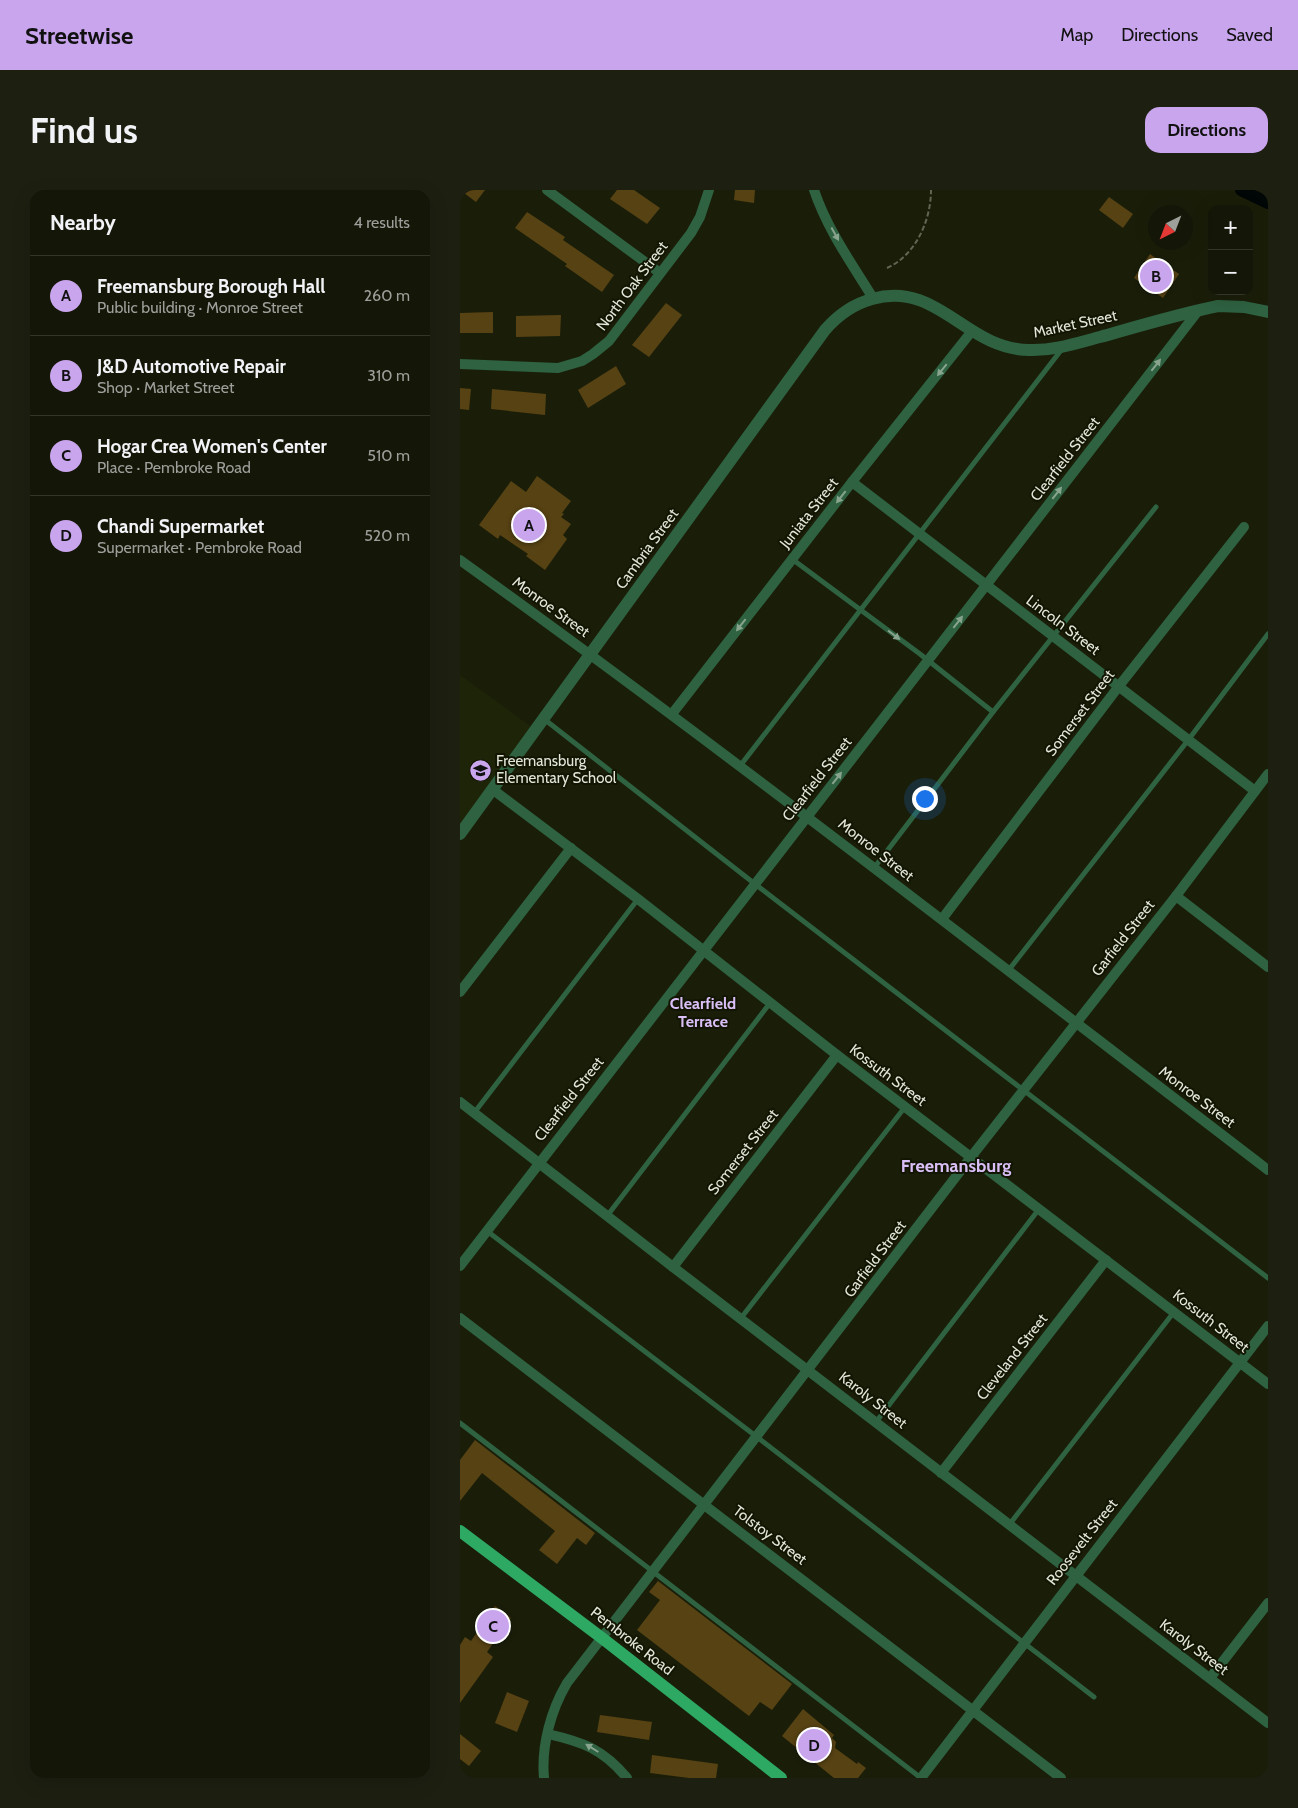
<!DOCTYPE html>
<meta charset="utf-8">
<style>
body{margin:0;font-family:Cabin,sans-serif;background:#1d1f11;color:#f1f3f6}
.controls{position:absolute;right:15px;top:15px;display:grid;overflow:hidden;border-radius:10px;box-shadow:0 5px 20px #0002}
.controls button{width:45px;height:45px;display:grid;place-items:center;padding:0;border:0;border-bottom:1px solid #333528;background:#141607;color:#f1f3f6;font:25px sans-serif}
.compass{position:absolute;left:688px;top:15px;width:45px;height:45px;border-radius:50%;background:#141607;box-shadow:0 5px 20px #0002;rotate:222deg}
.you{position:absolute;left:464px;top:608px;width:18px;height:18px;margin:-12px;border:4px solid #fff;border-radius:50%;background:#1a73e8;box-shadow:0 0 0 8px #1a73e833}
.badge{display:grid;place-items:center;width:32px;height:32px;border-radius:50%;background:#c9a5ee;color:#111;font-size:16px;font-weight:700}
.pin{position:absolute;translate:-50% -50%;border:2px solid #fff;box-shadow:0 1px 5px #0006}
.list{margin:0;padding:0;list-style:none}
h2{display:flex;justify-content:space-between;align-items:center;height:65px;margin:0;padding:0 20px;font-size:21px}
h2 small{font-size:16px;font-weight:400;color:#9d9f9b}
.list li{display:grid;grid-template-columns:32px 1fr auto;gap:15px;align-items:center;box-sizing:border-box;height:80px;padding:0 20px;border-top:1px solid #333528}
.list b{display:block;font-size:19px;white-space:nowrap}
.list p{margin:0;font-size:16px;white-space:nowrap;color:#9d9f9b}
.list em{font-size:16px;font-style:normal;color:#9d9f9b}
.map{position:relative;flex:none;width:808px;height:1588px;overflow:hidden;border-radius:15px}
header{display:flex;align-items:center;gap:30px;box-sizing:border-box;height:70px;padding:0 25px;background:#c9a5ee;color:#111}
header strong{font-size:24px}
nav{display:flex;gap:28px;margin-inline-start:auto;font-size:18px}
.intro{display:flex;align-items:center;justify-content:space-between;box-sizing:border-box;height:120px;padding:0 30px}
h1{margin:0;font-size:35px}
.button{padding:12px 22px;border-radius:15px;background:#c9a5ee;color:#111;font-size:18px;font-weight:700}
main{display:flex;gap:30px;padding:0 30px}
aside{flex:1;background:#141607;border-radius:15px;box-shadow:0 5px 20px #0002}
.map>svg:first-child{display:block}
.built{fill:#1e2407}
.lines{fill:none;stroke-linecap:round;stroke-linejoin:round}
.canal{stroke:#000706;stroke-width:12}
.building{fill:#574213}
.path{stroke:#616553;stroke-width:2;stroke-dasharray:5 2.5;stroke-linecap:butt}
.service{stroke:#2e6241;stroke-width:5}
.minor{stroke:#2e6241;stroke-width:10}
.tertiary{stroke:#2e6241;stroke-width:12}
.primary{stroke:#2da964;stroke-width:12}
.oneway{fill:#88a48d}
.labels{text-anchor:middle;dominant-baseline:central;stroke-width:4;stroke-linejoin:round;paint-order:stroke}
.street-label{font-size:15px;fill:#e3e7d9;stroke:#111502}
.poi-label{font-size:15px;fill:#e3e7d9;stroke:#111502;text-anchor:start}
.neighbourhood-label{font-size:16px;font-weight:bold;fill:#d9bff6;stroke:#111502}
.quarter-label{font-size:18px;font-weight:bold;fill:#d9bff6;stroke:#111502}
</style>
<header>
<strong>Streetwise</strong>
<nav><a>Map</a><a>Directions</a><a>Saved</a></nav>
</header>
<div class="intro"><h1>Find us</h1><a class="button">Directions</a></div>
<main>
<aside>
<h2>Nearby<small>4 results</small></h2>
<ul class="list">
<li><span class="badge">A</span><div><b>Freemansburg Borough Hall</b><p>Public building · Monroe Street</p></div><em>260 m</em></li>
<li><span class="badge">B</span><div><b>J&amp;D Automotive Repair</b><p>Shop · Market Street</p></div><em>310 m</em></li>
<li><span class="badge">C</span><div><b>Hogar Crea Women's Center</b><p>Place · Pembroke Road</p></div><em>510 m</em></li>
<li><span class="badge">D</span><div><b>Chandi Supermarket</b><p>Supermarket · Pembroke Road</p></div><em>520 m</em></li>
</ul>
</aside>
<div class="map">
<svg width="808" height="1588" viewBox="0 0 808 1588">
<rect width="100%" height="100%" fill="#1a1e09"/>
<!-- built -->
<path class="built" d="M0 485 72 537 0 634Z"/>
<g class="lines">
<!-- canal -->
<path class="canal" d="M781 0 808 13"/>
</g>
<!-- building -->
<g class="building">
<path d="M0 0H25L16 12Z"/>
<path d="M157 0H174L200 18 187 34 150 9Z"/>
<path d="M275 0H295L294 13 274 10Z"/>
<path d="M649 7 673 24 663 38 639 20Z"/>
<path d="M67 22 105 47 103 50 154 85 142 102 105 76 107 74 55 38Z"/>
<path d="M690 64 719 84 703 108 674 88Z"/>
<path d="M206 113 222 125 189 167 172 155Z"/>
<path d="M33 122V143H0V123Z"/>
<path d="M101 125 100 146 56 147V126Z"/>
<path d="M156 176 166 194 128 218 118 200Z"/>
<path d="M0 198 11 199 9 220 0 219Z"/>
<path d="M32 199 86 204 85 225 31 219Z"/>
<path d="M77 286 111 311 102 323 104 324 101 327 111 334 103 345 107 349 85 380 66 366 68 364 40 345 38 349 19 335 51 291 66 302Z"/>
<path d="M15 1250 135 1343 126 1355 117 1348 97 1374 79 1360 95 1341 22 1283 0 1311V1270Z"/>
<path d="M198 1391 332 1494 312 1520 300 1512 289 1526 177 1440 200 1410 189 1402Z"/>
<path d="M35 1416 51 1428 27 1462 33 1467 0 1513V1455L5 1447 11 1451Z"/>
<path d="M47 1502 69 1511 57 1542 35 1533Z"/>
<path d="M343 1519 374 1545 372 1548 376 1552 375 1558 397 1574 398 1572 406 1578 398 1588H374L322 1546Z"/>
<path d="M140 1525 192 1532 189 1550 137 1542Z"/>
<path d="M0 1544 21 1561 9 1576 0 1569Z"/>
<path d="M192 1565 258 1574 256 1588H229L190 1583Z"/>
</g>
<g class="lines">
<!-- path -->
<path class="path" d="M427 78C456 65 471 30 471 0"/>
<!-- service -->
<g class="service">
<path d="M332 369 460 464 533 522"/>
<path d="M84 529 295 694 808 1088"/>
<path d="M280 576 602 159"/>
<path d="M414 678 533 522 696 317"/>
<path d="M548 781 729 549 808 444"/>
<path d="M14 923 178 709"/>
<path d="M147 1026 310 813"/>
<path d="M27 1041 297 1247 634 1507"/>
<path d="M281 1128 445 917"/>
<path d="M416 1232 579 1019"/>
<path d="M0 1233 461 1588"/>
<path d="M549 1335 714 1122"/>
</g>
<!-- minor -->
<g class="minor">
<path d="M87 0 200 83"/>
<path d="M354 0C367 39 392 74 413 108"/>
<path d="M0 174 98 178 122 171 133 164 149 151 231 43 240 27 249 0"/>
<path d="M392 292 795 601"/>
<path d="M0 370C274 567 540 775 808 980"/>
<path d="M212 524 392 292 512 141"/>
<path d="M32 599 178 709 377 865 808 1194"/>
<path d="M716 706 808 777"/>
<path d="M482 729 659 496 784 337"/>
<path d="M0 802 111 658"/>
<path d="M0 912 213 1077 808 1533"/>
<path d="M0 1076 738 121"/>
<path d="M213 1077 377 865"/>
<path d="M0 1128 601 1588"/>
<path d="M481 1283 646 1070"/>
<path d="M750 1488 808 1413"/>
<path d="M88 1544C123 1552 143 1559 167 1588"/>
<path d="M84 1588C81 1556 91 1520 107 1493L511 967 716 706 808 584"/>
<path d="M461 1588 808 1136"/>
</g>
<!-- tertiary -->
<path class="tertiary" d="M0 644 365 140C378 125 394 114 412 109 478 90 505 159 569 160 594 161 617 153 640 147 679 136 719 124 758 116L784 117 808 122"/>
<!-- primary -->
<path class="primary" d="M0 1341 142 1448 321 1588"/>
</g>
<!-- one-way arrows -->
<defs><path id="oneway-solid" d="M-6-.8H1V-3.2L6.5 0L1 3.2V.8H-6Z" transform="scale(1.25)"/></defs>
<g class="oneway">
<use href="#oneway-solid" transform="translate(375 44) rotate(61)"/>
<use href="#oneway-solid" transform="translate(696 175) rotate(-52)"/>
<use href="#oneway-solid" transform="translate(482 180) rotate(129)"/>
<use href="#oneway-solid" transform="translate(597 303) rotate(-52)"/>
<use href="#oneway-solid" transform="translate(381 307) rotate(128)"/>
<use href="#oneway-solid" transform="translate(498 432) rotate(-52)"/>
<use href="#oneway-solid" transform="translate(281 435) rotate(128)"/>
<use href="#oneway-solid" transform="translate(434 445) rotate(37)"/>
<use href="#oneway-solid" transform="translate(377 588) rotate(-52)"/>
<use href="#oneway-solid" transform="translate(132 1558) rotate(-148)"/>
</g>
<!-- icons -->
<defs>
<symbol id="school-disc" viewBox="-11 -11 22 22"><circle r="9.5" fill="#c9a5ee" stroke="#111502"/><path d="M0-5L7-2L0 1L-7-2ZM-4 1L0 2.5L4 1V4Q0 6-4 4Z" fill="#111"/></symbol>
</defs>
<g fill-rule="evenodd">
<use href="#school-disc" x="8" y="568" width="25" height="25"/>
</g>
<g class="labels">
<!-- street labels -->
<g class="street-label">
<text transform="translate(172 96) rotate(-53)">North Oak Street</text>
<text transform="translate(615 134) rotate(-12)">Market Street</text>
<text transform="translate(605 269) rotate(-52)">Clearfield Street</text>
<text transform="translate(349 323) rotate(-52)">Juniata Street</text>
<text transform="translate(187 359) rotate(-54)">Cambria Street</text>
<text transform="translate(91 417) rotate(36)">Monroe Street</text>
<text transform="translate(603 435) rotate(37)">Lincoln Street</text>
<text transform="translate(620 523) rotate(-53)">Somerset Street</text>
<text transform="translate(357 589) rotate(-52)">Clearfield Street</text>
<text transform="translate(416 660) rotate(38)">Monroe Street</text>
<text transform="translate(663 748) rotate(-52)">Garfield Street</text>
<text transform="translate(428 885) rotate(37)">Kossuth Street</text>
<text transform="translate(737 907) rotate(37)">Monroe Street</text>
<text transform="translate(109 909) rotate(-52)">Clearfield Street</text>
<text transform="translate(283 962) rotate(-52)">Somerset Street</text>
<text transform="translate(415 1069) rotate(-53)">Garfield Street</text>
<text transform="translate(751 1131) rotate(38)">Kossuth Street</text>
<text transform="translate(552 1167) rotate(-52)">Cleveland Street</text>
<text transform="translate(413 1210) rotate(38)">Karoly Street</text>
<text transform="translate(310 1345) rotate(37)">Tolstoy Street</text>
<text transform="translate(622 1352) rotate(-52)">Roosevelt Street</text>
<text transform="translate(172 1451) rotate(38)">Pembroke Road</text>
<text transform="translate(734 1457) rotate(37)">Karoly Street</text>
</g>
<!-- poi labels -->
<g class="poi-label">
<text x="36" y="571">Freemansburg<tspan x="36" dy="17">Elementary School</tspan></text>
</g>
<!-- neighbourhood labels -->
<g class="neighbourhood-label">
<text x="243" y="813">Clearfield<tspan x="243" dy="18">Terrace</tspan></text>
</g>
<!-- quarter labels -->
<g class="quarter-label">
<text x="496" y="976">Freemansburg</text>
</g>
</g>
</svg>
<div class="controls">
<button>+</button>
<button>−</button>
</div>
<svg class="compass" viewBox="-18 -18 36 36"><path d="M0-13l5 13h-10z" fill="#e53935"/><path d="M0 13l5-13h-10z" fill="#9d9f9b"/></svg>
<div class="you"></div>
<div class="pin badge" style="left:69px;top:335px">A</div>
<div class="pin badge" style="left:696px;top:86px">B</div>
<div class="pin badge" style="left:33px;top:1436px">C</div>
<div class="pin badge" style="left:354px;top:1555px">D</div>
</div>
</main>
